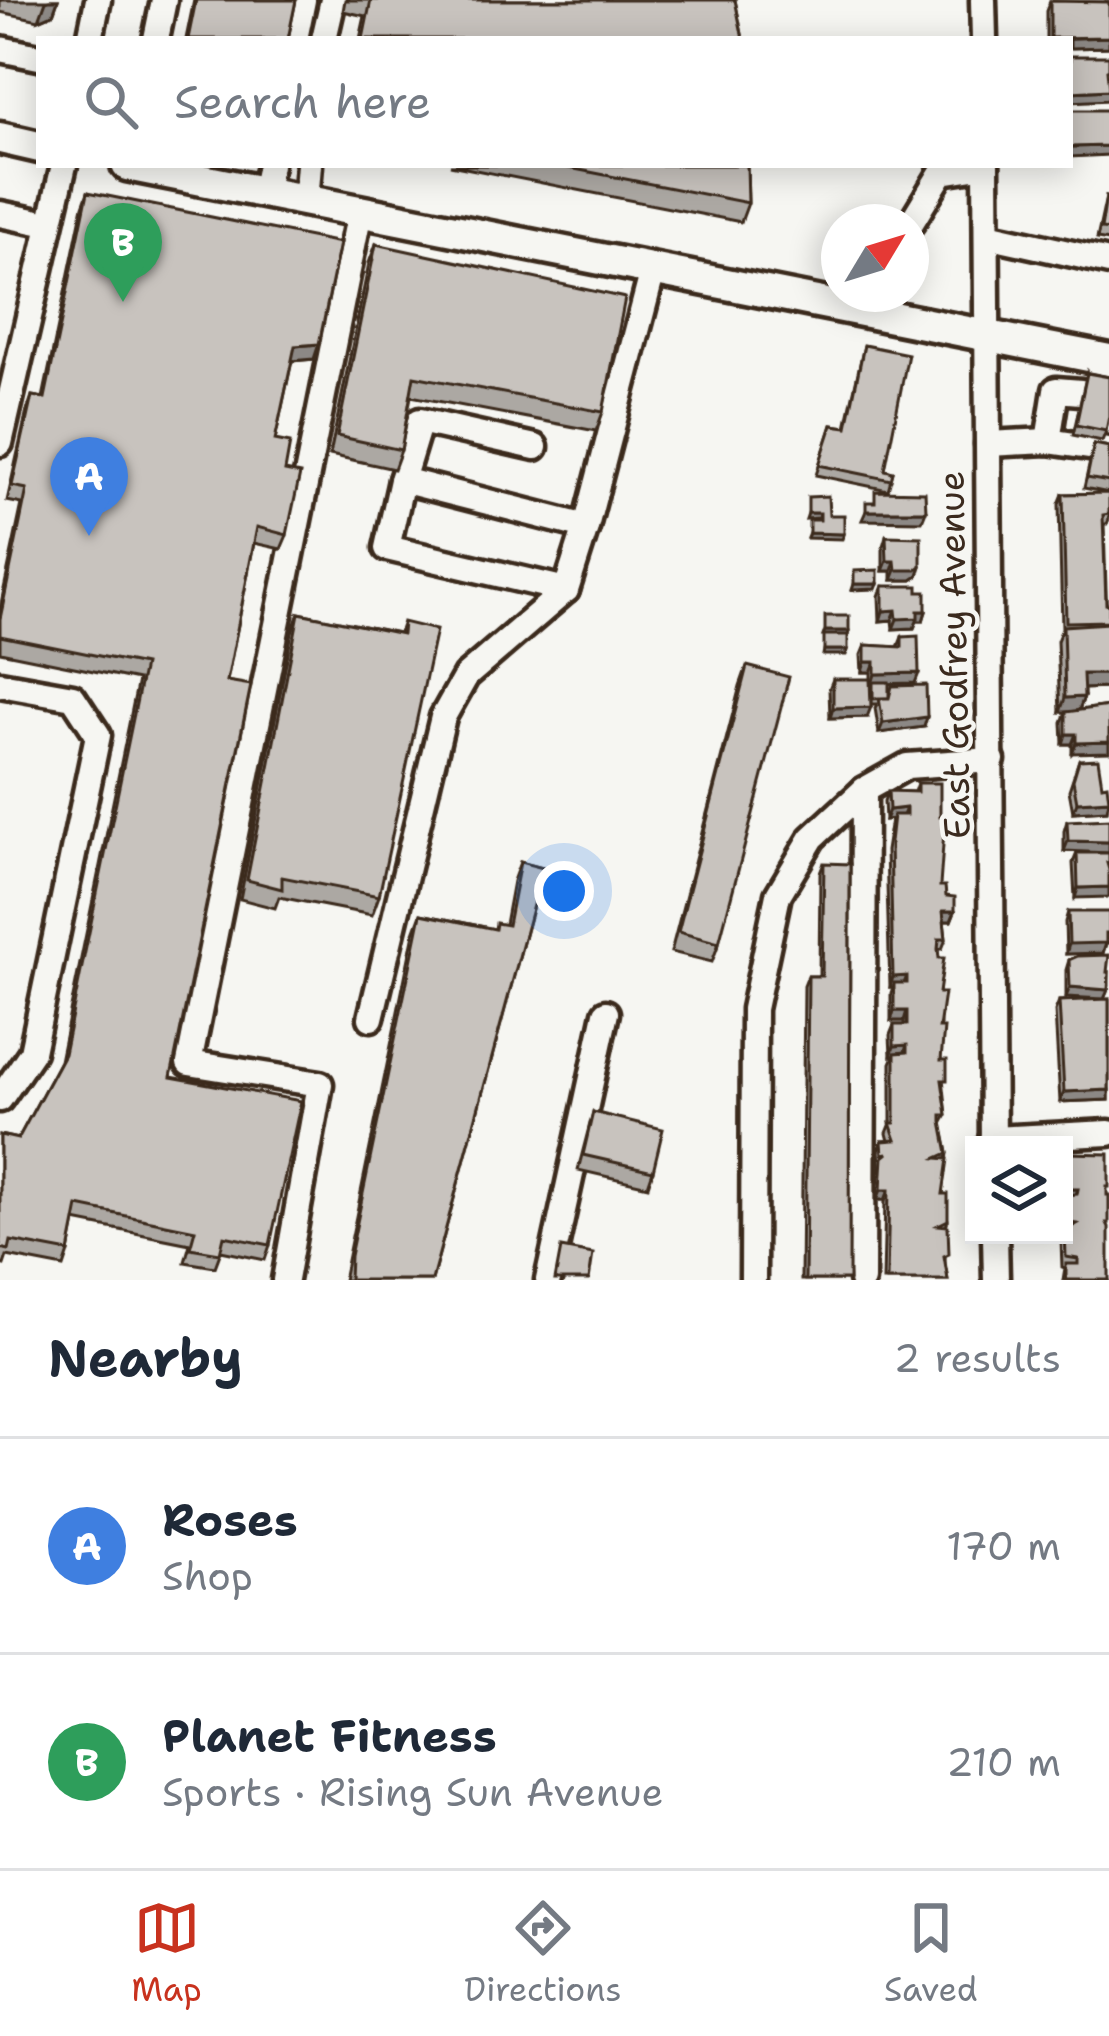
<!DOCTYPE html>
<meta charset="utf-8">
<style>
body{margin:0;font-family:"Shantell Sans",sans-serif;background:#f6f6f7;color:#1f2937}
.controls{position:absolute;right:36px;bottom:36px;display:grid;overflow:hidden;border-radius:0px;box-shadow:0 6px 30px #0003}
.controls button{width:108px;height:108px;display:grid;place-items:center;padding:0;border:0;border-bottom:3px solid #e0e1e3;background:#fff;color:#1f2937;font:60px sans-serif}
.compass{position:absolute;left:821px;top:204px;width:108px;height:108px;border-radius:50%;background:#fff;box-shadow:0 6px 30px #0003;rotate:52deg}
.you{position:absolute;left:564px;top:891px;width:42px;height:42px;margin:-30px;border:9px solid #fff;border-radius:50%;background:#1a73e8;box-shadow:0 0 0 18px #1a73e833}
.badge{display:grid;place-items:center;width:78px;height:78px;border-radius:50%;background:#c8321e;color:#fff;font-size:39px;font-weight:700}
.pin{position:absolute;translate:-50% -99px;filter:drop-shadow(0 3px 6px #0008)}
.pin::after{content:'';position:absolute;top:63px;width:42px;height:36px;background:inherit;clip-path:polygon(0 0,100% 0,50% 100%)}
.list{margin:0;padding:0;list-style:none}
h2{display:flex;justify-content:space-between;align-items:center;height:156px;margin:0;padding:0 48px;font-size:51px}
h2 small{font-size:39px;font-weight:400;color:#747a83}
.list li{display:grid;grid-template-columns:78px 1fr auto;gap:36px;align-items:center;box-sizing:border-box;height:216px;padding:0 48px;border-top:3px solid #e0e1e3}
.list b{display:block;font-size:45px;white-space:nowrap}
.list p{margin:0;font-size:39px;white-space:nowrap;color:#747a83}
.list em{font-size:39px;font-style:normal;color:#747a83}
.icon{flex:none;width:66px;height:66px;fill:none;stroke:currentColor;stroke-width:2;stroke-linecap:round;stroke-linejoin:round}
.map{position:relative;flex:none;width:1109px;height:1280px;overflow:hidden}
.search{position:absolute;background:#fff;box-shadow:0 6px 30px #0003;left:36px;right:36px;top:36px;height:132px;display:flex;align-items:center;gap:30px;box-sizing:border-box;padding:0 42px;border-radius:0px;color:#747a83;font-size:45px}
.sheet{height:588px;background:#fff}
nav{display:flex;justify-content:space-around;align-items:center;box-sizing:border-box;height:168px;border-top:3px solid #e0e1e3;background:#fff;font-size:33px;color:#747a83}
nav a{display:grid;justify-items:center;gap:6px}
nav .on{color:#c8321e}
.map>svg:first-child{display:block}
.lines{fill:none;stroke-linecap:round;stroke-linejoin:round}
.minor-casing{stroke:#3b2a1e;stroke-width:33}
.major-casing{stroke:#3b2a1e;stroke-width:39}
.minor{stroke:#f6f6f2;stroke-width:24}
.major{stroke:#f6f6f2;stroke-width:30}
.wall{fill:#aca8a3;stroke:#3b2a1e;stroke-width:3}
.shaded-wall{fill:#8c8885;stroke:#3b2a1e;stroke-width:3}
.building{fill:#c8c3be;stroke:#3b2a1e;stroke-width:3}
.labels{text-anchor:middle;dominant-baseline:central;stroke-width:9;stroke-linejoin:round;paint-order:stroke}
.street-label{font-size:36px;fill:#3b2a1e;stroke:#f6f6f2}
</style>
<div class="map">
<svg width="1109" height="1280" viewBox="0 0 1109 1280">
<rect width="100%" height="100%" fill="#f6f6f2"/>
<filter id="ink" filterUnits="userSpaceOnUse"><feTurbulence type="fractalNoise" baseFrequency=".00833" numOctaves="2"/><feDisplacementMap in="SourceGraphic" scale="24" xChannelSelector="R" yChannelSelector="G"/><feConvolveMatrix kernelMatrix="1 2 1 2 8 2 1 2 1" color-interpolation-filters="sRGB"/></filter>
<g filter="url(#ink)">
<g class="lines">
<defs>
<g id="minor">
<path d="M983 0 984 39"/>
<path d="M90 39 98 0"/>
<path d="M156 39 164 0"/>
<path d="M295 39 303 0"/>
<path d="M324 39 333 0"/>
<path d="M0 49 39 57"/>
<path d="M986 165 993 1145"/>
<path d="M264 193 270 165"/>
<path d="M306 201 309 165"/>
<path d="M0 214 48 224"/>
<path d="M911 223 942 172 986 165"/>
<path d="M987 235 1109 262"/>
<path d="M1048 441 1056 390 1081 392"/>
<path d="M0 443 64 165"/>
<path d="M988 444 1048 441 1109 450"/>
<path d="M535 447 420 421 402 480 586 527 653 270"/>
<path d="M402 480 387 548 566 590 586 527"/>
<path d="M0 684 73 697 98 735 32 1052 0 1099"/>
<path d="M371 1018 443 717 466 676 566 590"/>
<path d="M992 1139 1109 1133"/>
<path d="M995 1235 996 1280"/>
<path d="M285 1280 320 1084 189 1063 360 211"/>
<path d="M548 1280 606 1013"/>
<path d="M753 1280 754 1009 778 895 812 838 864 790 907 766 992 760"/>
<path d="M862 1280 864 790"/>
</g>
<g id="major">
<path d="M0 138 39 147"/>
<path d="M127 165 1109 360"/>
</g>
</defs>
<!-- minor casing -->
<use href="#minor" class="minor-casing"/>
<!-- major casing -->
<use href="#major" class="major-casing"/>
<!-- minor -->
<use href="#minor" class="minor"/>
<!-- major -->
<use href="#major" class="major"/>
</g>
<!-- wall -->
<g class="wall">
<path d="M0 0H58L53 14 39 20 0 12Z"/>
<path d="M194 0H296L288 39H186Z"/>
<path d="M345 0H735L743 39H360L365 16 343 11Z"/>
<path d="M1050 1 1109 2V47L1070 48V39H1046V11Z"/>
<path d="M450 165H747L748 203 741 222Z"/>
<path d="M88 192 319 344 314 359 292 361 275 440 285 471 287 535 281 549 254 543 227 681 171 1077 270 1245 265 1260 221 1251 215 1267 185 1262 190 1244 75 1221 69 1252 64 1267 7 1256 4 1265 0 1264V1135L18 1139 60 1061 138 680 0 652V608L22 504 7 501 27 411 32 396 43 398 83 206Z"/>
<path d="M1106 197 1109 198V241L1097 239Z"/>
<path d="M376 244 603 412 596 431 411 396 401 450 394 469 330 455 369 263Z"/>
<path d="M864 345 885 470 893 472 888 490 816 475 832 425 846 427Z"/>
<path d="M1087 373 1106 431 1102 441 1073 435Z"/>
<path d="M1094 444 1109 447V493L1084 488Z"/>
<path d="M1109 493V519L1107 524H1104L1109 688 1084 689V697L1079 710 1109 706 1072 753V744H1063L1062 722 1066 712H1060L1057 641 1062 628 1059 504 1063 494Z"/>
<path d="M886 536 918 576 912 580H892V571H883V546Z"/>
<path d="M883 586 918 592 926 611 923 621H917L914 628 893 629 892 620 880 621 879 596Z"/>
<path d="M299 613 399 633 403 622 379 896 372 915 279 897 275 908 240 899 292 632Z"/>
<path d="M902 637 915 683H889V693L924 727 879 733 875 708 877 704H871V672H862L861 655 865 645 898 647Z"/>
<path d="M747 666 719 943 712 962 671 952 740 686Z"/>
<path d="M833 679 867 717 830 718 829 689Z"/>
<path d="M1079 760 1109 794 1107 810 1073 812 1069 790Z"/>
<path d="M917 783 940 886 955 911 951 921H944L946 939 942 949H938L941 1060 947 1115 942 1124 948 1153 943 1194 948 1220 946 1226 945 1264 948 1280H883L885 1200H877L880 1164 879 1151 882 1141H889L887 1133 891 1123V1063L894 1056H891L890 1035 894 1025H904V1021H891V993L893 987H890L886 851 891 819 885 820 884 801 888 791 914 792Z"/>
<path d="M1067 821 1109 853 1064 851V831Z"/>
<path d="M1077 853H1109L1075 898 1073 863Z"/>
<path d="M520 862 543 868 432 1280H343L414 933 421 914 494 929 505 924 513 881Z"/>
<path d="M824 863 849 1280H801L804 986 808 976H819L820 873Z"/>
<path d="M1068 912 1106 943 1103 953 1066 954 1065 922Z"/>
<path d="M1069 960 1109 972V986L1104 999 1066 997V970Z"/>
<path d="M1109 999V1100L1060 1102 1055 1011 1059 1001Z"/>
<path d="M593 1112 653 1171 648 1186 578 1170Z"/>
<path d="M1064 1156 1109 1280H1063L1065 1268 1062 1267 1061 1241 1064 1232Z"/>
</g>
<!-- shaded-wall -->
<g class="shaded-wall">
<path d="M49 0H58L53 14 39 20 46 1Z"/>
<path d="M1109 37V47L1070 48V39H1050Z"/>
<path d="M1109 90V100L1070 102V92Z"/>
<path d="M1109 146V155L1070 157V147Z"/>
<path d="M319 344 314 359 290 361 295 346Z"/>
<path d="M866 511H926L922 521 862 520Z"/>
<path d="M808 513H820L819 518 806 519Z"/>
<path d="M809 533 844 534 842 539 807 538Z"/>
<path d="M887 561H895L892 571H883Z"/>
<path d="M921 566 918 576 912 580H892L896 570Z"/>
<path d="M854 584H878L876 589 852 590Z"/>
<path d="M896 610 892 620 880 621 883 611Z"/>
<path d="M918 611H926L923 621H917L914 628 893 629 897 619Z"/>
<path d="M825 631H849L848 636H823Z"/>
<path d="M824 650H848L846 655H823Z"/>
<path d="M865 662H875L871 672H862Z"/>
<path d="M919 673 915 683 872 684 875 674Z"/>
<path d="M1083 674H1109V688L1078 689Z"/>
<path d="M1084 697 1078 712H1060L1065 698Z"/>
<path d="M871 707 867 717 830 718 833 708Z"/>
<path d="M927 717 924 727 879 733 883 723Z"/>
<path d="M1066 734H1076L1072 744H1063Z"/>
<path d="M1109 742V752L1072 753 1076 743Z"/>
<path d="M1109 800 1107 810 1073 812 1077 802Z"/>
<path d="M906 808 902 818 885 820 889 810Z"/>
<path d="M1068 841 1109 842V853L1064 851Z"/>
<path d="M1109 887V897L1075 898 1078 888Z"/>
<path d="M943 911H955L951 921H939Z"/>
<path d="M1106 933H1109V943H1106L1103 953 1066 954 1069 944Z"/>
<path d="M907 976 903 986 890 987 893 977Z"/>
<path d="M1070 987 1108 990 1104 999 1066 997Z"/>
<path d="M894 1011H907L904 1021H891Z"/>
<path d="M907 1045 904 1055 891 1056 894 1046Z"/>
<path d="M1109 1090V1100L1060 1102 1064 1092Z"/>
<path d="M1065 1189H1078L1074 1199H1064Z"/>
<path d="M881 1190H889L885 1200H877Z"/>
</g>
<!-- building -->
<g class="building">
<path d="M196 0H296L288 39H188Z"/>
<path d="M371 0H735L743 39H363Z"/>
<path d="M1050 1 1109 2V37L1050 38Z"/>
<path d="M1070 56H1109V69L1107 70 1109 90 1070 92Z"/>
<path d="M1070 110H1109V146L1070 147Z"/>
<path d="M554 165H747L748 203Z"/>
<path d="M88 192 340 243 319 344 295 346 275 440 290 443 285 471 300 474 287 535 257 527 227 681 251 685 171 1077 301 1101 270 1245 224 1236 220 1253 190 1248 195 1230 78 1206 69 1252 11 1241 9 1250 0 1248V1135L18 1139 64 1054 144 665 0 636V619L27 489 12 486 32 396 45 398Z"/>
<path d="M1106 197 1109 198V230L1101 229Z"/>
<path d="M376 244 625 298 603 412 414 376 401 450 337 436Z"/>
<path d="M864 345 908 354 885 470 893 472 891 480 819 465 832 425 847 427Z"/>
<path d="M1087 373 1109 377V416L1106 431 1076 425Z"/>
<path d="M1094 444 1109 447V482L1087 478Z"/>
<path d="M875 491 925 492 926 511H866V502H875Z"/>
<path d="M1109 493V514L1103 515 1106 604H1109V621L1066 622 1063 494Z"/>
<path d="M828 496 829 515H844V534L809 533V520H820V513H808V497Z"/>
<path d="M886 536 921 537V566L916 570H896L895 561H887Z"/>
<path d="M878 570V584H854V571Z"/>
<path d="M883 586H918V592H926V611H918V618L897 619 896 610 883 611Z"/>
<path d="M299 613 402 634 403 622 436 630 379 896 282 877V889L247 880Z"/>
<rect x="825" y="616" width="24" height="15"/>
<path d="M1109 623V674H1083L1084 697 1065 698 1063 626Z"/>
<rect x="824" y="635" width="24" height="15"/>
<path d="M918 636 919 673 875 674V662H865V645L902 647V637Z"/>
<path d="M747 666 789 677 719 943 678 932Z"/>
<path d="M833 679H870L871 707 833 708Z"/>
<path d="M873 682H889V698L873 699Z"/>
<path d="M926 685 927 717 883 723 879 698H889L892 686Z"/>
<path d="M1109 706V742L1076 743V734H1066V712Z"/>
<path d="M1098 759 1102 785 1107 784 1109 800 1077 802 1073 780 1079 760Z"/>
<path d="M917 783H940V817H945L940 886H945L946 896 955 897V911H943L946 939H939L938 949 939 958H944L939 993H944L939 1028H944L941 1060H947V1080H942L947 1115H942V1122L948 1153 937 1158 948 1159 943 1194H948V1220L938 1225 948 1226 949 1254 944 1256 948 1280H887L889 1190H881L883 1157 888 1153 883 1154 882 1141 896 1140 890 1123H895V1053L907 1052V1045L894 1046V1025H907V1011H894V983H907V976L893 977 890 842 893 815H906V808L889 810 888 791 917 792Z"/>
<path d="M1109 819V842L1068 841 1067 821Z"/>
<path d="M1077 853H1109V863H1107L1109 870V887L1078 888Z"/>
<path d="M520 862 543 868 432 1280H349L350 1256 421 914 495 929 496 923 508 925Z"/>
<path d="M824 863 850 864 849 1280H805L808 976H822Z"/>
<path d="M1068 912H1109V933H1106V943L1069 944Z"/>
<path d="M1109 955 1107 972H1109L1108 990 1070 987 1069 960 1078 956Z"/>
<path d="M1109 999V1090L1064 1092 1059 1001Z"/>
<path d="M593 1112 663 1129 653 1171 583 1155Z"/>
<path d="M1065 1153 1109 1154V1187H1107V1195H1109V1223H1107L1109 1227V1261H1107H1109V1280H1066V1264H1078V1259L1066 1257 1065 1231 1077 1224 1065 1222V1195L1077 1194 1078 1189H1065Z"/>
<path d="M561 1248 593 1254 589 1280H555Z"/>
</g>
</g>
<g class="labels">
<!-- street labels -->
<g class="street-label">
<text transform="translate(954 655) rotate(-91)">East Godfrey Avenue</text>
</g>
</g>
</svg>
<div class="controls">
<button><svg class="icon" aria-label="layers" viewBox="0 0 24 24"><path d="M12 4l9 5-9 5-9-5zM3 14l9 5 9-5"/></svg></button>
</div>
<svg class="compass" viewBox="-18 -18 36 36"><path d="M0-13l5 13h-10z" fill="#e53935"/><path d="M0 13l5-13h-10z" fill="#747a83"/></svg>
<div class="you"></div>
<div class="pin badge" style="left:89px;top:536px;background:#3f7fe0">A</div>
<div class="pin badge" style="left:123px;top:302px;background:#2e9e5b">B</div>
<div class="search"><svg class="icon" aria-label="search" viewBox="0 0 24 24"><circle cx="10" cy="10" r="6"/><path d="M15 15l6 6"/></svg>Search here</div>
</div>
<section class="sheet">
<h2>Nearby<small>2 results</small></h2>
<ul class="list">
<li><span class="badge" style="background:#3f7fe0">A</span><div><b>Roses</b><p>Shop</p></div><em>170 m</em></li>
<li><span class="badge" style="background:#2e9e5b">B</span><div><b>Planet Fitness</b><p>Sports · Rising Sun Avenue</p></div><em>210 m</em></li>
</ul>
</section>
<nav>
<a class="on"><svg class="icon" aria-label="map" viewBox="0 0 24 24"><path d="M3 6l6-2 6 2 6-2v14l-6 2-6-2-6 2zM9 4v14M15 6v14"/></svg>Map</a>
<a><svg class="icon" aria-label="directions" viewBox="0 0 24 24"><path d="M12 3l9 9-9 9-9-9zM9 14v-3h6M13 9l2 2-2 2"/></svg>Directions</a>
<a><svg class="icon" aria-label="saved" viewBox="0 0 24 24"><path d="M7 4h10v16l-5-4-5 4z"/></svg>Saved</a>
</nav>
